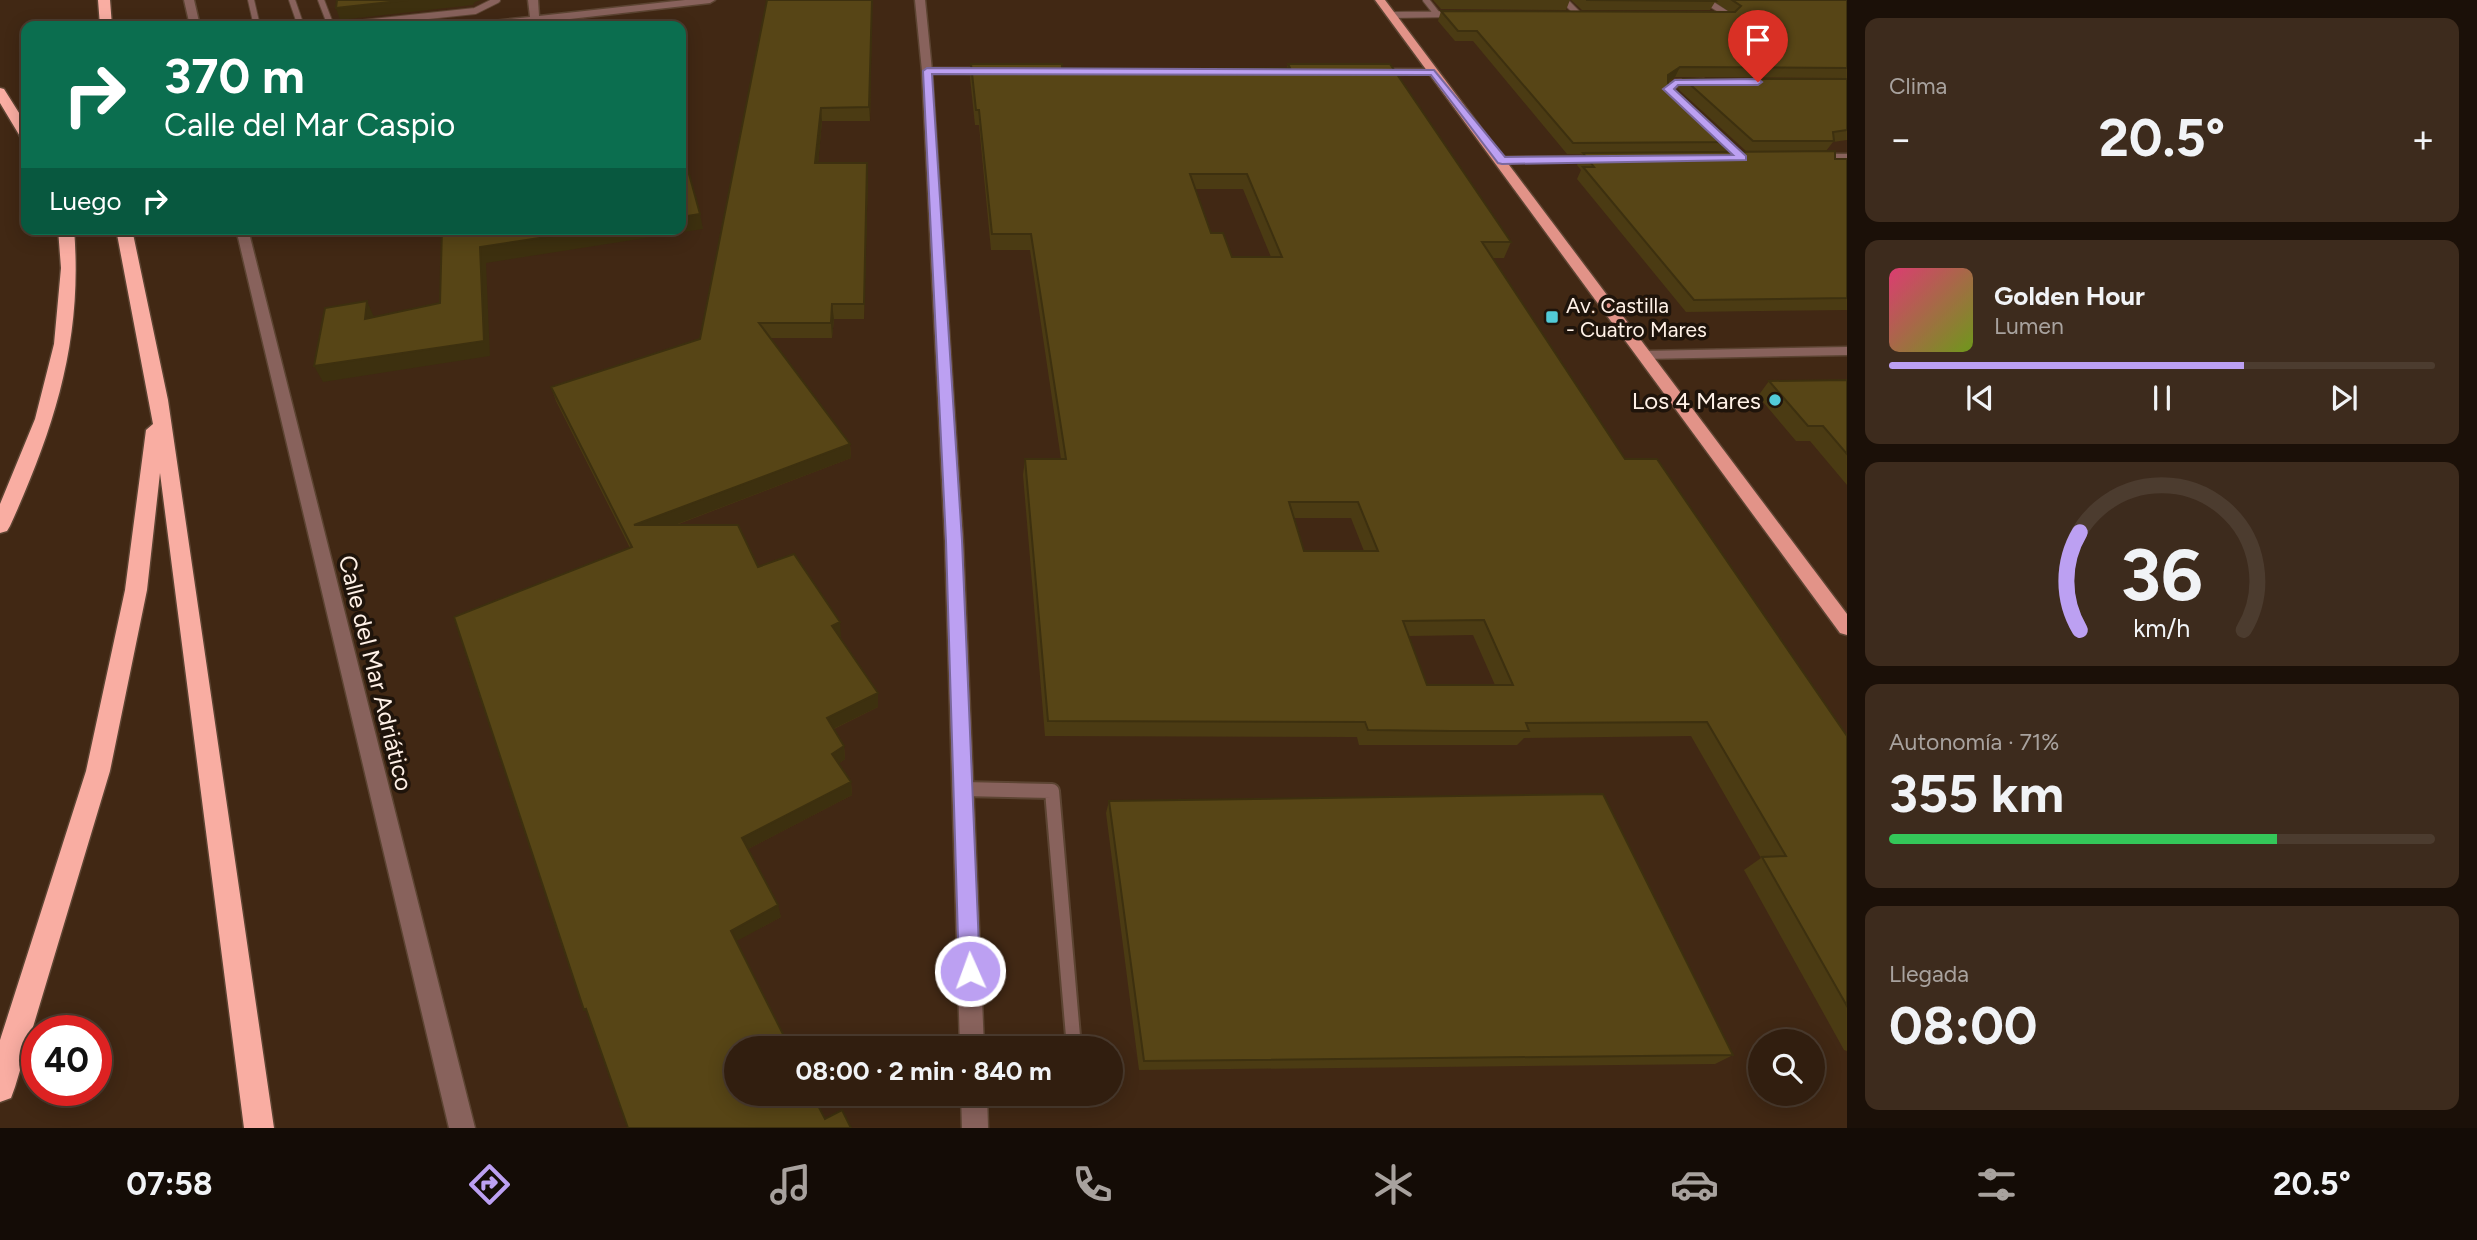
<!DOCTYPE html>
<html lang="es">
<meta charset="utf-8">
<style>
:root{--surface:#311e0f;--page:#3d2b1d;--text:#f1f3f6;--muted:#a8a29e;--line:#4c3c2f;--accent:#bca0f2}
body{margin:0;font-family:Figtree,sans-serif;background:var(--page);color:var(--text);height:100vh;display:flex;flex-direction:column;font-size:26px;white-space:nowrap}
*{box-sizing:border-box;margin:0}
p{font-size:23px;color:var(--muted)}
.icon{flex:none;width:38px;height:38px;fill:none;stroke:currentColor;stroke-width:2;stroke-linecap:round;stroke-linejoin:round}
.map{position:relative;flex:1;overflow:hidden}
.panel{display:flex;flex-direction:column;gap:18px;padding:18px;background:#1b1008;width:630px}
.panel>*{flex:none}
.top-card{position:absolute;left:21px;top:21px;width:665px;height:214px;border-radius:14px;box-shadow:0 4px 18px #0003,0 0 0 2px var(--line);background:#0b6e4f;color:#fff;overflow:hidden}
.buttons{position:absolute;left:1748px;top:1029px;display:grid;gap:14px}
.buttons a{display:grid;place-items:center;width:77px;height:77px;border-radius:50%;background:var(--surface);box-shadow:0 4px 18px #0003,0 0 0 2px var(--line);font-size:35px}
.speed{position:absolute;left:21px;top:1015px;display:flex;gap:14px;font-size:35px;font-weight:700;text-align:center}
.speed>*{display:grid;place-content:center;width:91px;height:91px;border-radius:50%;background:var(--surface);box-shadow:0 4px 18px #0003,0 0 0 2px var(--line);line-height:1}
.speed .limit{border:10px solid #d22;background:#fff;color:#111}
.pin{position:absolute;display:grid;place-items:center;width:60px;height:60px;color:#fff;margin:-72px -30px;border-radius:50% 50% 50% 0;rotate:-45deg;box-shadow:0 0 7px #0007}
.pin .icon{rotate:45deg}
.me{position:absolute;width:77px;margin:-38px;rotate:358deg;stroke-linejoin:round;filter:drop-shadow(0 0 5px #0008)}
.turn{display:flex;align-items:center;gap:24px;height:147px;padding:0 28px;font-size:32px}
.turn .icon{width:91px;height:91px;stroke-width:2.5}
.turn b{display:block;font-size:49px;line-height:60px}
.then{display:flex;align-items:center;height:66px;padding:0 28px;background:#0003;gap:14px;font-size:26px}
.big{font-size:52px;font-weight:700;line-height:1.1}
.panel .tile{flex:1;display:flex;flex-direction:column;justify-content:center;gap:10px;min-width:0;padding:0 24px;border-radius:14px;background:var(--page)}
.panel .dial{align-items:center;gap:0}
.dial svg{height:182px;overflow:visible;fill:none;stroke:var(--line);stroke-width:7;stroke-linecap:round;text-anchor:middle}
.dial text{fill:var(--text);stroke:none}
.song{display:flex;align-items:center;gap:21px}
.cover{width:84px;height:84px;border-radius:10px;background:linear-gradient(135deg,hsl(340 70% 55%),hsl(80 70% 35%))}
.played{height:7px;border-radius:4px;background:linear-gradient(90deg,var(--accent) 65%,var(--line) 65%)}
.keys{display:flex;justify-content:space-around;direction:ltr}
.heat{display:flex;justify-content:space-between;align-items:center;font-size:38px;direction:ltr}
.charge{height:10px;border-radius:5px;background:linear-gradient(90deg,#34c759 71%,var(--line) 0)}
.trip{position:absolute;left:724px;top:1036px;width:399px;height:70px;border-radius:35px;background:var(--surface);box-shadow:0 4px 18px #0003,0 0 0 2px var(--line);font-weight:700;line-height:70px;text-align:center}
.tab-bar{display:flex;height:112px;justify-content:space-around;align-items:center;background:#140c06;color:var(--muted)}
.tab-bar .icon{width:49px;height:49px}
.tab-bar .on{color:var(--accent)}
.tab-bar b{font-size:32px;color:var(--text)}
main{display:flex;flex:1;min-height:0}
.map>svg:first-child{display:block}
.lines{fill:none;stroke-linecap:round;stroke-linejoin:round}
.service-far1-casing{stroke:#5c4432;stroke-width:8}
.service-casing{stroke:#5c4432;stroke-width:18}
.minor-casing{stroke:#5c4432;stroke-width:3}
.tertiary-casing{stroke:#5c4432;stroke-width:3}
.primary-casing{stroke:#5c4432;stroke-width:3}
.motorway-casing{stroke:#5c4432;stroke-width:3}
.service-far1{stroke:#88625c;stroke-width:6}
.service{stroke:#88625c;stroke-width:14}
.minor{fill:#88625c;fill-rule:evenodd}
.tertiary{fill:#88625c;fill-rule:evenodd}
.primary{fill:#e29388;fill-rule:evenodd}
.motorway{fill:#f9ada2;fill-rule:evenodd}
.wall{fill:#4b3b13;fill-rule:evenodd}
.shaded-wall{fill:#3d300f}
.building{fill:#574516;stroke:#3d300f;stroke-width:2;fill-rule:evenodd}
.route{fill:#bca0f2;stroke:#7a689d;stroke-width:2}
.poi-dot{fill:#52cbd8;stroke:#1f140b;stroke-width:2.5}
.labels{text-anchor:middle;dominant-baseline:central;stroke-width:7;stroke-linejoin:round;paint-order:stroke}
.far-poi-label{font-size:21px;fill:#fff1e7;stroke:#1f140b;text-anchor:start}
.poi-label{font-size:24px;fill:#fff1e7;stroke:#1f140b;text-anchor:end}
.street-label{font-size:24px;fill:#fff1e7;stroke:#1f140b}
</style>
<main>
<div class="map">
<svg width="1847" height="1128" viewBox="0 0 1847 1128">
<rect width="100%" height="100%" fill="#412814"/>
<g class="lines">
<defs>
<path id="service-far1" d="M251,0l6,26
M292,0l9,26
M321,0l10,26
M1426,0l11,14
M1564,0l15,15
M1705,0l25,16h-6
M1391,15l62,-1
M335,26l140,-15 22,-11"/>
<path id="service" d="M963,789l89,2 22,257"/>
<path id="minor" d="M927,68h66l5,3 -5,3 -70,-1v-4z
M1434,69l5,3 -1,2 -64,1 -5,-3 5,-3z
M1704,79l5,3 -1,2 -30,2 -4,3 11,12 -5,3 -17,-15 12,-9z
M1813,154h34v6l-38,-1v-4z
M1603,156l6,3 -2,2 -105,2 -6,-3 6,-3z
M1847,347v8l-203,4 -7,-4 7,-4z"/>
<path id="tertiary" d="M184,0h10l6,26h-10z
M528,0h10l1,16 146,-16h30l-5,3 -175,20 -66,3 5,-3 56,-6z
M915,0h10l7,71 31,470 21,507h-24l-15,-507 -23,-470z
M236,229h12l227,899h-26z
M961,1094h26l1,34h-26z"/>
<path id="primary" d="M1375,0h10l462,614v21l-7,-2z"/>
<path id="motorway" d="M98,0h12l2,26h-12z
M0,88l4,1 22,35v15l-5,-1 -21,-35z
M58,229h16c9,110 -19,198 -64,297l-3,5 -7,2v-29l35,-85 19,-75 7,-76z
M116,229h16l36,171 106,728h-30l-84,-655 -13,117 -37,181 -95,316 -4,11 -11,4v-62l86,-269 39,-181 21,-160 7,-6z"/>
</defs>
<!-- service-far1 casing -->
<use href="#service-far1" class="service-far1-casing"/>
<!-- service casing -->
<use href="#service" class="service-casing"/>
<!-- minor casing -->
<use href="#minor" class="minor-casing"/>
<!-- tertiary casing -->
<use href="#tertiary" class="tertiary-casing"/>
<!-- primary casing -->
<use href="#primary" class="primary-casing"/>
<!-- motorway casing -->
<use href="#motorway" class="motorway-casing"/>
<!-- service-far1 -->
<use href="#service-far1" class="service-far1"/>
<!-- service -->
<use href="#service" class="service"/>
<!-- minor -->
<use href="#minor" class="minor"/>
<!-- tertiary -->
<use href="#tertiary" class="tertiary"/>
<!-- primary -->
<use href="#primary" class="primary"/>
<!-- motorway -->
<use href="#motorway" class="motorway"/>
</g>
<!-- wall -->
<path class="wall" d="M1433,0h137l-4,10 -125,-1z
M1571,0h276v78l-172,-1 -7,6 64,59 -6,10 92,-1h-72l-68,-62 6,-10h163v61l-14,2 -7,9 9,8h12v151l-161,2 -109,-133 4,-9 -4,-5 5,-11h-15l-94,-113h-18l-17,-20 3,-10 289,1 -15,-10 -5,8h-128z
M872,7l-2,114h-48l-4,42 50,14 -4,142h-30l-2,19h-62l80,106 1,14 -175,67 82,42 83,69 -1,1 38,70 -44,22 10,17 1,13 -7,5 13,18 1,13 -104,54 33,68 -45,24 89,178 26,9h-223l2,-580 -74,-147 -5,-14 149,-48z
M971,64l91,4h225l1,-4 223,178 -7,16h-11l132,201 222,277v315l-3,-1 -100,-180 17,-12 -70,-122 -167,2 -7,7h-158l-2,-8 -312,-1 -22,-261 2,-16h36l-31,-209h-39l-12,-125h-4l-5,-47zM1195,189h48l28,68h-39l-21,-24zM1294,518h57l13,33h-60zM1473,635l22,50h-68l-18,-49z
M1847,380v105l-37,-44h-14l-38,-45 11,-15z
M1109,801l624,254 -18,9 -576,6 -33,-257z"/>
<!-- shaded-wall -->
<path class="shaded-wall" d="M408,0h73l-6,2 -2,3 -133,15 -4,-12z
M872,0v7l-2,114 -1,-14z
M1680,67l-5,10 -12,8 5,-10z
M821,108l1,13 -5,56 -2,-14z
M867,163l1,14 -4,142v-15z
M700,214l3,15 -217,34 4,93 -167,26 -9,-16 170,-25 -4,-94 119,-18h82v-12z
M367,301l7,16 -9,2z
M832,304l2,15 -2,19 -1,-15z
M850,444l1,14 -213,81 -4,-14z
M840,622l1,14 -7,4 -2,-14z
M878,693v14l-49,24 -2,-13z
M844,746l1,13 -11,8 -2,-13z
M851,782l1,13 -106,55 -4,-12z
M778,905l3,12 -46,25 -4,-11z"/>
<!-- building -->
<path class="building" d="M337,0h71l-72,8z
M767,0h105l-3,107 -48,1 -6,55h52l-3,141h-32l-1,19h-72l91,121 -216,81h104l20,42 36,-13 46,68 -8,4 46,67 -51,25 17,28 -12,8 19,28 -109,56 36,67 -47,26 59,117h-53v46h75l13,25 17,-9 9,18h-223l-42,-119 -2,1 -130,-393 178,-70 -81,-160 149,-48z
M1586,0h129l1,1z
M1732,0h115v68l-167,-1 -12,8v8l64,59 -159,1 -96,-112h-19l-17,-20 294,1 6,-6z
M971,64h91v4l113,1 115,-1 -2,-4h102l121,178h-29l143,217h32l190,277v270l-85,-149 24,-1 -79,-134 -181,1 3,8h-78l-83,-1 -3,-8 -317,-1 -23,-262h41l-35,-225h-39l-13,-124h-3zM1190,174h57l35,83h-50l-9,-24h-12zM1289,502h69l20,49h-74zM1484,620l29,65h-86l-24,-64z
M1684,79h163v51l-14,2 1,9h-81z
M681,145l19,69 -19,3z
M1835,151v8h12v139l-153,2 -111,-133h11l-11,-14z
M442,229h157l-119,18 4,94 -170,25 11,-58 42,-7 -2,18 75,-16z
M1847,380v74l-24,-28h-15l-39,-45z
M1603,794l130,261 -589,6 -35,-260z"/>
<!-- route -->
<path class="route" d="M927,68l507,2 71,87 228,-2 -70,-66 12,-9 83,-1 4,3 -4,3h-80l-4,4 72,67v4l-244,4 -4,-1 -67,-88 -499,-1 30,467 18,430 -3,7 -7,3 -8,-3 -3,-7 -13,-430 -23,-470z"/>
<!-- markers -->
<g class="poi-dot">
<rect x="1545" y="310" width="14" height="14" rx="3.5"/>
<circle cx="1775" cy="400" r="7"/>
</g>
<g class="labels">
<!-- far-poi labels -->
<g class="far-poi-label">
<text x="1566" y="305">Av. Castilla<tspan x="1566" dy="24">- Cuatro Mares</tspan></text>
</g>
<!-- poi labels -->
<g class="poi-label">
<text x="1761" y="400">Los 4 Mares</text>
</g>
<!-- street labels -->
<g class="street-label">
<text transform="translate(376 673) rotate(76)">Calle del Mar Adriático</text>
</g>
</g>
</svg>
<div class="buttons">
<a><svg class="icon" aria-label="search" viewBox="0 0 24 24"><circle cx="10" cy="10" r="6"/><path d="M15 15l6 6"/></svg></a>
</div>
<div class="speed"><div class="limit">40</div></div>
<div class="pin" style="left:1758px;top:82px;background:#d93025"><svg class="icon" aria-label="arrive" viewBox="0 0 24 24"><path d="M6 21V4h12l-3 4 3 4H6"/></svg></div>
<svg class="me" style="left:970px;top:971px" viewBox="-20 -20 40 40"><circle r="17" fill="#bca0f2" stroke="#fff" stroke-width="3"/><path d="M0-11L8 9 0 5-8 9z" fill="#fff"/></svg>
<div class="trip">08:00 · 2 min · 840 m</div>
<div class="top-card">
<div class="turn"><svg class="icon" aria-label="right" viewBox="0 0 24 24"><path d="M7 20v-9h11M14 6l5 5-5 5"/></svg><div><b>370 m</b>Calle del Mar Caspio</div></div>
<div class="then">Luego<svg class="icon" aria-label="right" viewBox="0 0 24 24"><path d="M7 20v-9h11M14 6l5 5-5 5"/></svg></div>
</div>
</div>
<section class="panel">
<div class="tile"><p>Clima</p>
<div class="heat"><a>−</a><b class="big">20.5°</b><a>+</a></div>
</div>
<div class="tile">
<div class="song"><i class="cover"></i><div><b>Golden Hour</b><p>Lumen</p></div></div>
<div class="played"></div>
<div class="keys"><svg class="icon" aria-label="previous" viewBox="0 0 24 24"><path d="M18 5L8 12l10 7zM5 5v14"/></svg><svg class="icon" aria-label="pause" viewBox="0 0 24 24"><path d="M8 5v14M16 5v14"/></svg><svg class="icon" aria-label="next" viewBox="0 0 24 24"><path d="M6 5l10 7-10 7zM19 5v14"/></svg></div>
</div>
<div class="tile dial"><svg viewBox="0 0 100 80">
<path d="M14 69A42 42 0 1 1 86 69"/>
<path d="M14 69A42 42 0 0 1 14 26" stroke="#bca0f2"/>
<text x="50" y="56" font-size="32" font-weight="700">36</text>
<text x="50" y="72" font-size="11">km/h</text>
</svg></div>
<div class="tile"><p>Autonomía · 71%</p><b class="big">355 km</b><div class="charge"></div></div>
<div class="tile"><p>Llegada</p><b class="big">08:00</b></div>
</section>
</main>
<nav class="tab-bar">
<b>07:58</b>
<svg class="icon on" aria-label="directions" viewBox="0 0 24 24"><path d="M12 3l9 9-9 9-9-9zM9 14v-3h6M13 9l2 2-2 2"/></svg>
<svg class="icon" aria-label="music" viewBox="0 0 24 24"><path d="M9 18V5l10-2v13"/><circle cx="6" cy="18" r="3"/><circle cx="16" cy="16" r="3"/></svg>
<svg class="icon" aria-label="phone" viewBox="0 0 24 24"><path d="M5 4h4l2 5-3 2q2 4 5 5l2-3 5 2v4C11 20 4 13 5 4z"/></svg>
<svg class="icon" aria-label="climate" viewBox="0 0 24 24"><path d="M12 3v18M4 7l16 10M4 17L20 7"/></svg>
<svg class="icon" aria-label="car" viewBox="0 0 24 24"><path d="M5 17H2v-5l4-1 3-4h7l3 4 3 1v5h-3M9 17h6M6 11h13"/><circle cx="7" cy="17" r="2"/><circle cx="17" cy="17" r="2"/></svg>
<svg class="icon" aria-label="filters" viewBox="0 0 24 24"><path d="M4 7h16M4 17h16"/><circle cx="9" cy="7" r="2"/><circle cx="15" cy="17" r="2"/></svg>
<b>20.5°</b>
</nav>
